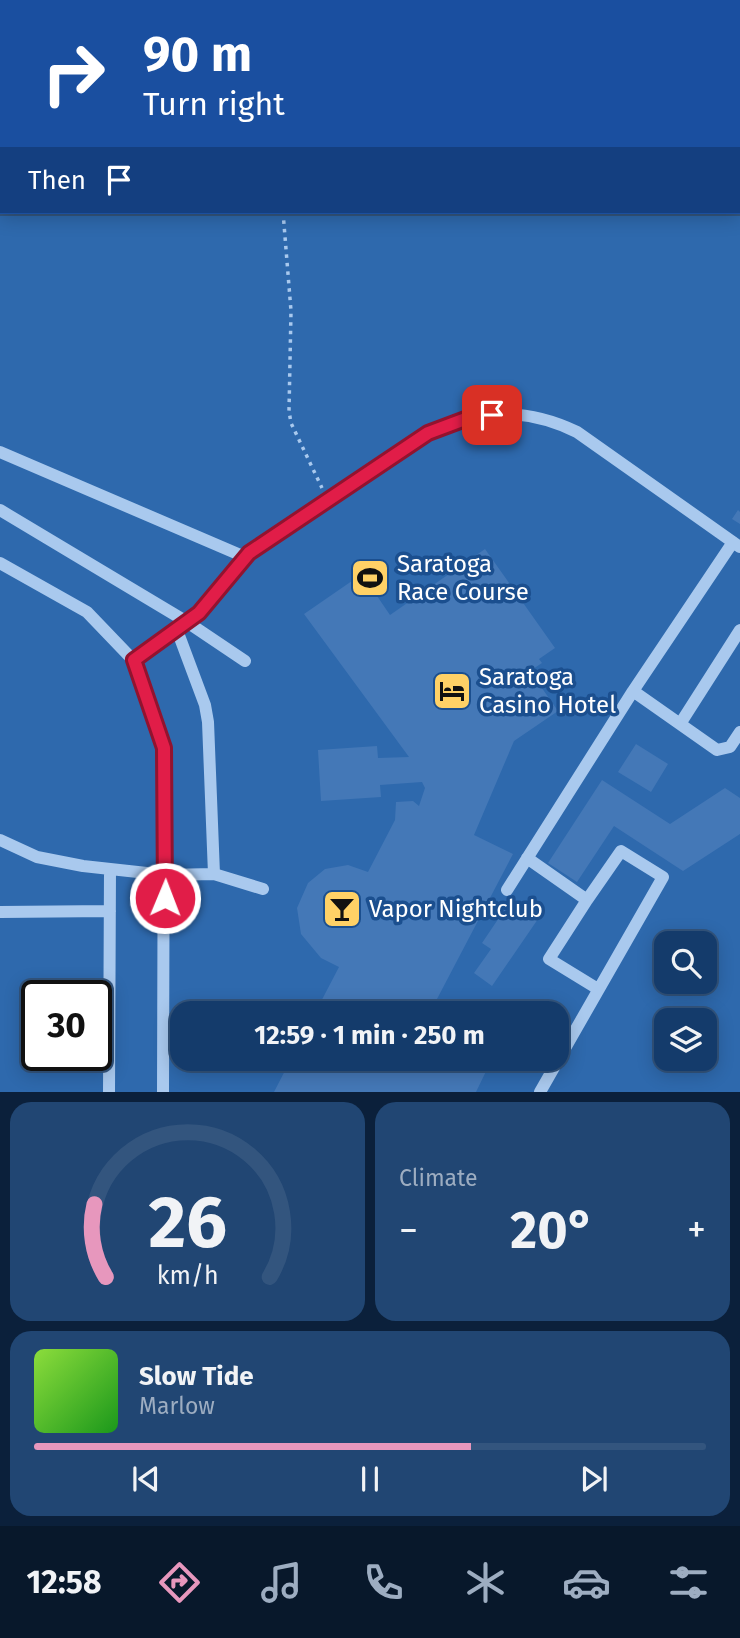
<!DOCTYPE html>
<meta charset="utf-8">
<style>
:root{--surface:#143b6b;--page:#214673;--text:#f1f3f6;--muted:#9dadc1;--line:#33557e;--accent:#e797bd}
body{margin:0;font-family:"Fira Sans",sans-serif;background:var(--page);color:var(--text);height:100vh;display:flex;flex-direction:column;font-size:26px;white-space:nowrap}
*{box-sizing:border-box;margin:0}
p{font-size:23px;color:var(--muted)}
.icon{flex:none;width:38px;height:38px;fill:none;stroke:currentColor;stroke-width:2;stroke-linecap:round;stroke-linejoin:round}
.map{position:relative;height:1092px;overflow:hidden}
.drawer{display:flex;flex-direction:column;gap:10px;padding:10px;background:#0b203b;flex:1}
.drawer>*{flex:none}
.hud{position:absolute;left:0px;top:0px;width:740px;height:214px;box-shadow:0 4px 18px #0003,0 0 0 2px var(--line);background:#1a4fa0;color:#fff;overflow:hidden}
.tools{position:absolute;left:654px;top:931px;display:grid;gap:14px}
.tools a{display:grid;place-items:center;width:63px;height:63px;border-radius:14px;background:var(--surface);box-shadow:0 4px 18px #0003,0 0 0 2px var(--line);font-size:35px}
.speed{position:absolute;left:21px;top:980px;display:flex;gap:14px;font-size:35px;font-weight:700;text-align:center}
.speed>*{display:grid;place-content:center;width:91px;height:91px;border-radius:50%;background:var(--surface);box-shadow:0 4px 18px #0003,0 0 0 2px var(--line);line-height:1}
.speed .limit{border:4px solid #111;border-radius:10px;background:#fff;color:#111}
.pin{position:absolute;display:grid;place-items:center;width:60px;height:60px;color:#fff;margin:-30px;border-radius:14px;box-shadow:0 4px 10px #0006}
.me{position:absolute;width:77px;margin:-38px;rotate:1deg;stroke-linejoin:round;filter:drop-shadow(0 0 5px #0008)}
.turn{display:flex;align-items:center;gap:24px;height:147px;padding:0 28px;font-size:32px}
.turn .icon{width:91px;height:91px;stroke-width:2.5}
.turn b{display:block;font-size:49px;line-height:60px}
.then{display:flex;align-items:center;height:66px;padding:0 28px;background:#0003;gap:14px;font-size:26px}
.big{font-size:52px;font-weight:700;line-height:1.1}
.drawer .tile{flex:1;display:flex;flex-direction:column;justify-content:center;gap:10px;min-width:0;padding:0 24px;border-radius:21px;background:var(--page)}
.drawer .dial{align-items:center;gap:0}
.dial svg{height:182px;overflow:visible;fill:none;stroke:var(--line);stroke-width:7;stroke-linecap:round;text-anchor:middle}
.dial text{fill:var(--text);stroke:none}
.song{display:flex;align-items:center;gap:21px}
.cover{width:84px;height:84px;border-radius:10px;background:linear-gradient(135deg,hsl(90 70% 55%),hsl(120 70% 35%))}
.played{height:7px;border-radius:4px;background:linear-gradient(90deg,var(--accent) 65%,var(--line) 65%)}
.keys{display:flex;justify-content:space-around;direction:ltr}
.heat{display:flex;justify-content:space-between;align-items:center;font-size:38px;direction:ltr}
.drawer .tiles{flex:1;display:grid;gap:10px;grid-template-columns:1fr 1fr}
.tile:last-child{grid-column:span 2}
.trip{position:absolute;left:170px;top:1001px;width:399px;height:70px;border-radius:21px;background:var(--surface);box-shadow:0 4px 18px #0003,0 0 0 2px var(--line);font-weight:700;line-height:70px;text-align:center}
.dock{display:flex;height:112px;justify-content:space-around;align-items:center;background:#08182b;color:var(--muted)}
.dock .icon{width:49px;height:49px}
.dock .on{color:var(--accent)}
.dock b{font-size:32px;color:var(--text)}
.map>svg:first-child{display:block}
.green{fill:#2e69ad;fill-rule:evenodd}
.building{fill:#4478b7}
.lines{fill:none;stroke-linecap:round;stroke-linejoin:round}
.path{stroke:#a9c9ee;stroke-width:3.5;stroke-dasharray:3.5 5;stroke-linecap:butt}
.minor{stroke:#a9c9ee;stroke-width:12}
.route-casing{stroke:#92132f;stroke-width:18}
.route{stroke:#e11d48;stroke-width:12}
.labels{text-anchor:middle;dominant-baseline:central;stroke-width:7;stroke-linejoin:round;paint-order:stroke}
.poi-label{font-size:24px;fill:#fff;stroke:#1b4f8f;text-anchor:start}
</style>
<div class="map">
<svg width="740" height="1092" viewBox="0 0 740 1092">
<rect width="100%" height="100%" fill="#1b4f8f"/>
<!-- green -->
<path class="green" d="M0,0h740v1092h-740zM2,2h736v210h-736zM667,943h38v39h-38zM37,996h59v59h-59zM182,1013h374v46h-374zM667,1020h38v39h-38z"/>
<!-- building -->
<path class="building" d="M738,510l2,2v12l-8,-5z
M485,549l70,99 -16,11 3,4 -12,8 28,40 -44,30 -40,94 39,19 -76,145 27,14h-149l24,-46 -18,-9 -20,-24 -4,-26 11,-25 17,-14 23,-4 20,7 27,-52 1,-18 17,-1 6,5 6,-18 -3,-6 -42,3 1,12 -60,4 -3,-51 59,-4 1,12 31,-1 -105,-143 58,-40 28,41z
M636,744l32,20 -17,28 -33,-20z
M602,780l68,44 55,-36 15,10v36l-57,37 -69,-45 -37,56 -29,-19z
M511,900l27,19 -46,67 -18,-13 17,-24 -9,-6z
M257,999l22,11 7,3h-37z
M291,1059h201l-16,33h-202z"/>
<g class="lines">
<!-- path -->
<path class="path" d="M321,2l1,-2
M283,212l8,99 -2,100 2,12 31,65"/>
<!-- minor -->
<path class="minor" d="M580,0l3,2
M738,72h2
M0,452l245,105
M0,510l187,112c24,-18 38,-46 60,-67 7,-7 17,-13 26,-18 19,-13 38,-26 57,-39 80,-54 145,-115 247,-66l163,115
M733,542l-100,149 84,59 13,-3 10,-15
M0,563l87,49 47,49 30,87 -1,344
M177,630l28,75 3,17 6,152
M134,661l53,-39 58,39
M680,724l60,-94
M0,840l37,17 46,9 82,9 49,-1 49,15
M527,858l60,42 34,-49 42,26 -123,215
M507,890l126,-199
M587,900l-38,59 49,30
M0,912l110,-1
M109,1092l1,-223"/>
</g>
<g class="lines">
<defs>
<path id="route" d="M165,898l-1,-150 -30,-88 65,-47 50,-60 179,-120 40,-15 24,-3"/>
</defs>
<!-- route casing -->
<use href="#route" class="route-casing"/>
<!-- route -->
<use href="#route" class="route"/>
</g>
<!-- icons -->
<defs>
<symbol id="stadium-square" viewBox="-11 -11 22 22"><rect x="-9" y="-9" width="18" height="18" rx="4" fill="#ffd166" stroke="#1b4f8f"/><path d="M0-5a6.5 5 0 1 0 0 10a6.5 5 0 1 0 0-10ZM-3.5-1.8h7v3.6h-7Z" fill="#111"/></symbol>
<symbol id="hotel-square" viewBox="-11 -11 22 22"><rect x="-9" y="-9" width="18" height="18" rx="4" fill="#ffd166" stroke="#1b4f8f"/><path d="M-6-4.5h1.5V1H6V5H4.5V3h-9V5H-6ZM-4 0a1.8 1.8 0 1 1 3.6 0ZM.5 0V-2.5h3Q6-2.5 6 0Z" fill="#111"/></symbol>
<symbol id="bar-square" viewBox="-11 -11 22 22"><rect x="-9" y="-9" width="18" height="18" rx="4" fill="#ffd166" stroke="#1b4f8f"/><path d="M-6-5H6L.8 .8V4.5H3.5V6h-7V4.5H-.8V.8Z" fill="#111"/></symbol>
</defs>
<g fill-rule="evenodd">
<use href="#stadium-square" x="348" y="556" width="44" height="44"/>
<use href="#hotel-square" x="430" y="669" width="44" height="44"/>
<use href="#bar-square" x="320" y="887" width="44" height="44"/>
</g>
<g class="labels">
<!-- poi labels -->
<g class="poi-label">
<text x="397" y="564">Saratoga<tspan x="397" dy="28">Race Course</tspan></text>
<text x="479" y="677">Saratoga<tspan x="479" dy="28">Casino Hotel</tspan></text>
<text x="369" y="909">Vapor Nightclub</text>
</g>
</g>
</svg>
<div class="tools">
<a><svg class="icon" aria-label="search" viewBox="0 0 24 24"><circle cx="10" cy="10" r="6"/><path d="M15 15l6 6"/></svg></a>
<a><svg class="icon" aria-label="layers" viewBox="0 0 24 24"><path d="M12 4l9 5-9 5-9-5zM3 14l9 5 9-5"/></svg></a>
</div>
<div class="speed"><div class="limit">30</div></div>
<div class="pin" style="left:492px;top:415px;background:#d93025"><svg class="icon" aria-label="arrive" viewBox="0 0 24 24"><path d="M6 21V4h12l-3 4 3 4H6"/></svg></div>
<svg class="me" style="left:165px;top:898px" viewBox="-20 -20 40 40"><circle r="17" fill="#e11d48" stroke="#fff" stroke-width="3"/><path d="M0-11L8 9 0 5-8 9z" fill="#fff"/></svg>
<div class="trip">12:59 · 1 min · 250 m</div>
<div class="hud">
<div class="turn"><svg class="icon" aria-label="right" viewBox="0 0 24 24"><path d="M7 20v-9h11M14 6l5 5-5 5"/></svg><div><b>90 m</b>Turn right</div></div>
<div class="then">Then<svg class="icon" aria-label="arrive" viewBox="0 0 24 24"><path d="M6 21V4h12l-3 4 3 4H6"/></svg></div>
</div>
</div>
<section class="drawer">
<div class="tiles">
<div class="tile dial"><svg viewBox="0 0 100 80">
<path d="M14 69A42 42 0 1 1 86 69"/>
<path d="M14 69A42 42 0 0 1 9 37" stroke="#e797bd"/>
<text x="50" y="56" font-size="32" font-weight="700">26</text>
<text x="50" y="72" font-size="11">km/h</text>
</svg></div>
<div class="tile"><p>Climate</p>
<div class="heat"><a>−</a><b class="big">20°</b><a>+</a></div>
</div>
<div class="tile">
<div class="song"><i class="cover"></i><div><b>Slow Tide</b><p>Marlow</p></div></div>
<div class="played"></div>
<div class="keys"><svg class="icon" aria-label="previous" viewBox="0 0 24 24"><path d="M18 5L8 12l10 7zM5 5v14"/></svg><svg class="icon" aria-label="pause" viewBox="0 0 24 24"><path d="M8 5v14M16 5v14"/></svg><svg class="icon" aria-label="next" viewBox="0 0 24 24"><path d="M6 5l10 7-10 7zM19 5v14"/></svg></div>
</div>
</div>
</section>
<nav class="dock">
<b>12:58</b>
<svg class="icon on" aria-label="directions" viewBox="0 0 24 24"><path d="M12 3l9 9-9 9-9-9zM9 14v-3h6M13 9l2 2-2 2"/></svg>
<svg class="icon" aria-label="music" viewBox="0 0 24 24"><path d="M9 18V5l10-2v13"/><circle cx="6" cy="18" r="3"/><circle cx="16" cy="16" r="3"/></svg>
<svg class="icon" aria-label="phone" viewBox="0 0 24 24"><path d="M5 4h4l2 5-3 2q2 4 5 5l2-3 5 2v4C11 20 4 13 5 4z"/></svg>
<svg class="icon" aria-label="climate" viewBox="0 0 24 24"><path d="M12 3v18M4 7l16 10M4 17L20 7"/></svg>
<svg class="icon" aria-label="car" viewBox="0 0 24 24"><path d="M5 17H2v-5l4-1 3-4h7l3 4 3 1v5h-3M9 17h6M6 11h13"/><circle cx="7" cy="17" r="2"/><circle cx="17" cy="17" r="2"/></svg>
<svg class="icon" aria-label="filters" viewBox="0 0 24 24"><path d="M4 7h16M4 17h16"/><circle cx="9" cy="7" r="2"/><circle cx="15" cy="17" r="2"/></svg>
</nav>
